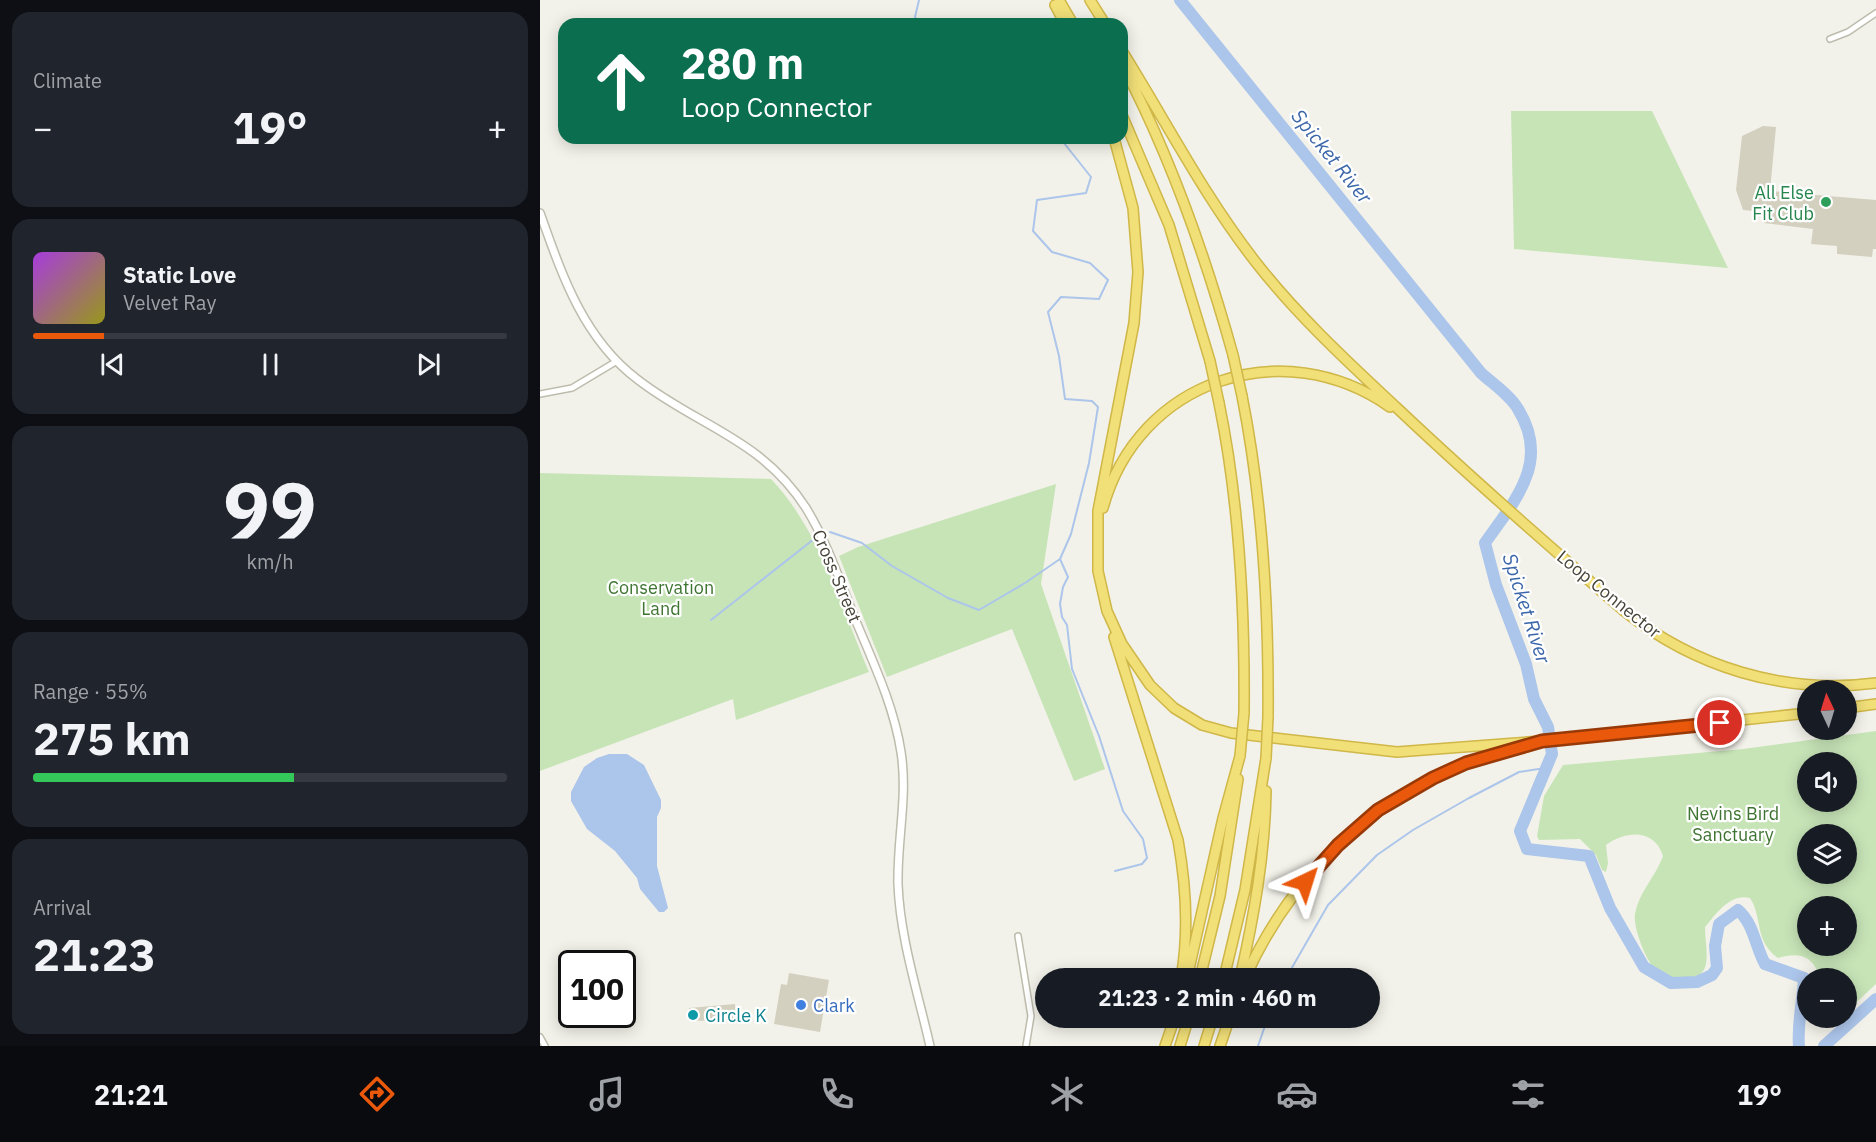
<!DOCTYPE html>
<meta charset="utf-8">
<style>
:root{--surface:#171b24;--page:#20242c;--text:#f1f3f6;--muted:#9ea1a6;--line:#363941;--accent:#ea580c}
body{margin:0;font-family:"IBM Plex Sans",sans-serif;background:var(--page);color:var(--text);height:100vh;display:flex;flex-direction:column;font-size:22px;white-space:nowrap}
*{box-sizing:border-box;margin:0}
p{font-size:20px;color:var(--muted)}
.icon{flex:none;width:33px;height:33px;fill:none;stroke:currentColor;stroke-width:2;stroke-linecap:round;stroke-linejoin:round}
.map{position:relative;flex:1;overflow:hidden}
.sheet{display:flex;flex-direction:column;gap:12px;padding:12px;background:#0d0f14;width:540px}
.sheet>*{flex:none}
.hud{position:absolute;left:18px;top:18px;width:570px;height:126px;border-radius:18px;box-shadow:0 3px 15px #0003;background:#0b6e4f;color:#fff;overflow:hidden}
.needle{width:39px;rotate:356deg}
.fabs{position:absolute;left:1257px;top:680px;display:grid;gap:12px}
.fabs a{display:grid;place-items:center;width:60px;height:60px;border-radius:50%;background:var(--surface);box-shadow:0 3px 15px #0003;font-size:30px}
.speed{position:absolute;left:18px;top:950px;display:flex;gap:12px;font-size:30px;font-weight:700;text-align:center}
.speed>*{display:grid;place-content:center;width:78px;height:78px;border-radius:50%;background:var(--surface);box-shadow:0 3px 15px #0003;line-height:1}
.speed .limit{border:3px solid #111;border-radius:9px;background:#fff;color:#111}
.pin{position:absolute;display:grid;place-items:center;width:51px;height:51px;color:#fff;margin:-26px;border:3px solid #fff;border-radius:50%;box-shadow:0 2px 6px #0007}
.me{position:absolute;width:66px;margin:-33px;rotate:41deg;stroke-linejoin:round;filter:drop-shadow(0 0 4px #0008)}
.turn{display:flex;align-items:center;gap:21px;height:126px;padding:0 24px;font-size:27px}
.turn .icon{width:78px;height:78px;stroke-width:2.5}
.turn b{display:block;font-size:42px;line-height:51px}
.big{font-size:45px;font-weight:700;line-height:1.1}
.sheet .card{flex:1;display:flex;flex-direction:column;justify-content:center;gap:9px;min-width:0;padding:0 21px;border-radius:18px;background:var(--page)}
.sheet .dial{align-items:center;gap:0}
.dial b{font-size:78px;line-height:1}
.song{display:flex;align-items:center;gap:18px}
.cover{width:72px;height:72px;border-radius:9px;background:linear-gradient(135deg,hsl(280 70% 55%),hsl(60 70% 35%))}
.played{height:6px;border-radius:3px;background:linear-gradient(90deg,var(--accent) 15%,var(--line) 15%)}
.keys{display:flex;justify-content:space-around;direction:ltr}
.heat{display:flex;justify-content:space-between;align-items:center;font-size:33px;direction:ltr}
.charge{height:9px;border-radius:4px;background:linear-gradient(90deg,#34c759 55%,var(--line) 0)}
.trip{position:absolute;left:495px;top:968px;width:345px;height:60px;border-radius:30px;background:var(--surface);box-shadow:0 3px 15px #0003;font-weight:700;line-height:60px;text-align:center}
.tab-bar{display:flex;height:96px;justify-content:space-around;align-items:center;background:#090b0e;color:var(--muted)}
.tab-bar .icon{width:42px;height:42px}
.tab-bar .on{color:var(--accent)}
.tab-bar b{font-size:27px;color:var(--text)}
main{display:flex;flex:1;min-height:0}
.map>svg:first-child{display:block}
.green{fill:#c7e4b7;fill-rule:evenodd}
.water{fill:#acc5ea}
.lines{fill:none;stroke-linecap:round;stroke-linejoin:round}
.stream{stroke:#acc5ea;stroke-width:2}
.river{stroke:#acc5ea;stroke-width:12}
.building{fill:#d4d0c0}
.minor-casing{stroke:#bebcad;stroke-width:8}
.tertiary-casing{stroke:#bebcad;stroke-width:10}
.motorway-casing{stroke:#cfb748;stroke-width:12}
.minor{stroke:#fff;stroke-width:5}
.tertiary{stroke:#fff;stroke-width:7}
.motorway{stroke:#f1df78;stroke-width:9}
.motorway-bridge-casing{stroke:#cfb748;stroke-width:12;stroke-linecap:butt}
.motorway-bridge{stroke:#f1df78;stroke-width:9}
.route-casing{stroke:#983908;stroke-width:15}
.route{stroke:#ea580c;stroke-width:10}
.leisure-dot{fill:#2e9e5b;stroke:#fff;stroke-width:2}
.shop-dot{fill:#3f7fe0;stroke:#fff;stroke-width:2}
.culture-dot{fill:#0f9aa8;stroke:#fff;stroke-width:2}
.labels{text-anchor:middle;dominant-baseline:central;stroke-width:4.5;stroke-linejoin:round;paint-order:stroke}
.leisure-label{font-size:18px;fill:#27864d;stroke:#fff;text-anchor:end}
.street-label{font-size:18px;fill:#474439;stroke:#fff}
.park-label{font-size:18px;fill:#3e7431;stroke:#fff}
.shop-label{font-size:18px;fill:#366cbe;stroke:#fff;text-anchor:start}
.culture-label{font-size:18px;fill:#0d838f;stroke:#fff;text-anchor:start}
.water-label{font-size:20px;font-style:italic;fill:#3b66a9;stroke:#fff}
</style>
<main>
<section class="sheet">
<div class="card"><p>Climate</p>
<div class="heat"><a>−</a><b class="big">19°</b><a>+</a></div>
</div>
<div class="card">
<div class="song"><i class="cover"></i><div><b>Static Love</b><p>Velvet Ray</p></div></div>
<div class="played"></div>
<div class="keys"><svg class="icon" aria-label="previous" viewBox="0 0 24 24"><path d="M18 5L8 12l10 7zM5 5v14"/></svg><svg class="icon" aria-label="pause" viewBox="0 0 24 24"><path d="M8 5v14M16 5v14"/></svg><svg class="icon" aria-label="next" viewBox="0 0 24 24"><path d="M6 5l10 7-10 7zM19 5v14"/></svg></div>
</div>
<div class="card dial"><b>99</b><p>km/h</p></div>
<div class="card"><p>Range · 55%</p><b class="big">275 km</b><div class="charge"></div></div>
<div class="card"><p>Arrival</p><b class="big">21:23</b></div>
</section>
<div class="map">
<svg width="1336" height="1046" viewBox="0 0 1336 1046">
<rect width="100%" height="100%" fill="#f3f2ea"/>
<!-- green -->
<path class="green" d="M971,111h141l76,157 -214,-19z
M0,473l231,6c48,50 71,129 98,193l-133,48 -3,-21 -193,72z
M516,484l-15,100 64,185 -31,12 -62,-152 -125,48 -48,-121 19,-9z
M1336,731v253l-29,27 -1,-33h-26c-7,-23 -21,-26 -42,-20 -24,-17 -15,-40 -28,-60 -20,-5 -33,15 -45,29 0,11 3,26 1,37 -4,22 -40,16 -51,5 -10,-10 -22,-42 -20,-55 4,-22 21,-38 28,-58 -9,-28 -37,-25 -57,-11l2,18 -2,9 -4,-2 -6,-15 -16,-16 -41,1 -2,-4 7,-40 19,-31 180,-16zM1268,762h38v39h-38zM1268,834h38v39h-38zM1268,906h38v39h-38z"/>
<!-- water -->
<path class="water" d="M69,754h18l17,11 17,35v8l-4,9v49l11,42 -4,4h-5l-19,-23 -3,-11 -22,-27 -28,-22 -16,-28v-9l13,-25 13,-9z"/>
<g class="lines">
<!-- stream -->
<path class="stream" d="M379,0l-4,17 4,7
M290,532l32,11 30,23 56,32 31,12 46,-27 35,-24 11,-25 18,-71 9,-56 -6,-6 -27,-2 -6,-43 -11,-44 13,-15 38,2 9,-19 -18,-17 -38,-11 -19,-21 4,-31 49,-7 5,-16 -31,-39
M520,559l8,18 -5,10 -3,17 2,13 5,8 5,44 27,67 24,75 20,28 4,19 -5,6 -27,7
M171,620l103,-81
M746,978l42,-73 49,-50 36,-25 56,-32 50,-26 26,-4
M718,1046l10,-29"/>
<!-- river -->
<path class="river" d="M640,0l301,373c12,11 29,22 37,36 33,53 -3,91 -33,134l11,42 30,79 8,35 14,28 4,27 -32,77 7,18 62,7 21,52 34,59 27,16 26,-1 15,-7 5,-7 -2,-22 4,-22 19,-14c16,14 17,36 27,54l39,14c-1,21 -7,48 -5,68
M1284,1046l52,-47"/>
</g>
<!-- building -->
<path class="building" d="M1223,126l13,1 -6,64 106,9v49h-3l-1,8 -35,-3v-8l-26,-2 2,-15 -49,-6 1,-11 -22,-2 -7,-20 6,-54z
M249,973l40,7 -9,52 -46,-8 7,-40 6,1z
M195,1004l1,16 -47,1v-13z"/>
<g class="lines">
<defs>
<path id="minor" d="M1290,39l18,-7 28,-19
M0,394l32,-6 45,-27
M478,936l13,80 -5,30
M0,1037l5,9"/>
<path id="tertiary" d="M0,213c22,62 43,125 97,166 60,47 124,59 169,129 21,34 34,73 49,111 18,43 39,87 46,133 7,45 -4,87 -3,132 2,54 20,109 32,162"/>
<path id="motorway" d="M519,0l14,24
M550,0l15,24
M515,5l10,19
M582,51c45,72 83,147 136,214 41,52 90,97 138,142 74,70 150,136 227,203 71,57 161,85 253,73
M582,64c49,93 83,190 111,291
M582,115l47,110 41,136
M574,138l19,70 5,64 -4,51 -36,188v60l9,40 15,33 28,41 24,23 28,17 29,8 166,19 145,-11 266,-28
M702,396c21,106 27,213 26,321
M679,403c21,102 26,206 25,310
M563,508c35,-128 180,-176 287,-101
M574,637l64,203c8,45 11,93 3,138
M1306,708l30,-4
M647,978l36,-160 17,-62
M660,978l20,-82 18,-117
M684,978l21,-88 21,-132
M700,978c14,-62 25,-123 26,-187
M705,978c40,-90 113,-168 204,-208 27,-12 55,-16 83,-25
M625,1046l10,-29
M640,1046l9,-29
M664,1046l9,-29
M680,1046l10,-29"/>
</defs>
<!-- minor casing -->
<use href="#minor" class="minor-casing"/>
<!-- tertiary casing -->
<use href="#tertiary" class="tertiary-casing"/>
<!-- motorway casing -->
<use href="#motorway" class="motorway-casing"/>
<!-- minor -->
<use href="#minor" class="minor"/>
<!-- tertiary -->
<use href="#tertiary" class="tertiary"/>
<!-- motorway -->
<use href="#motorway" class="motorway"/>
<defs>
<path id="motorway-bridge" d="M693,355l9,41
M670,361l9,42
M700,756l4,-43
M726,758l2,-41"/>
</defs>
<!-- motorway-bridge casing -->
<use href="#motorway-bridge" class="motorway-bridge-casing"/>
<!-- motorway-bridge -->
<use href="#motorway-bridge" class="motorway-bridge"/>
</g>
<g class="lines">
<defs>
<path id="route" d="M765,882l33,-37 40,-35 55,-32 33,-15 76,-22 178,-18"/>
</defs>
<!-- route casing -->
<use href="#route" class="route-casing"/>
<!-- route -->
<use href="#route" class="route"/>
</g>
<!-- markers -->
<circle class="leisure-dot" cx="1286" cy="202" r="6"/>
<circle class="shop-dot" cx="261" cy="1005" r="6"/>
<circle class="culture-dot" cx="153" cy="1015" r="6"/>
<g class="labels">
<!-- leisure labels -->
<g class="leisure-label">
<text x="1274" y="192">All Else<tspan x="1274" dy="21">Fit Club</tspan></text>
</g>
<!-- street labels -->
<g class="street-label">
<text transform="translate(297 576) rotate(67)">Cross Street</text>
<text transform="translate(1069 594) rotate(39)">Loop Connector</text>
</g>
<!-- park labels -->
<g class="park-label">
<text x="121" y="587">Conservation<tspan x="121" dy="21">Land</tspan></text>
<text x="1193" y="813">Nevins Bird<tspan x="1193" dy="21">Sanctuary</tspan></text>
</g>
<!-- shop labels -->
<g class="shop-label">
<text x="273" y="1005">Clark</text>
</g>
<!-- culture labels -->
<g class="culture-label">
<text x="165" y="1015">Circle K</text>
</g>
<!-- water labels -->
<g class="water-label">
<text transform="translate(792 156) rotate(51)">Spicket River</text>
<text transform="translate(987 608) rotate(72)">Spicket River</text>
</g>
</g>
</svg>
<div class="fabs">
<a><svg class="needle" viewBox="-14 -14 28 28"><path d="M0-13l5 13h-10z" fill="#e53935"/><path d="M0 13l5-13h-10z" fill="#9ea1a6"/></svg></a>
<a><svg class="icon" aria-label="sound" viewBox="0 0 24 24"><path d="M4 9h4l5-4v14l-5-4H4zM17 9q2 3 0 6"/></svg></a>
<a><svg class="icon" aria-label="layers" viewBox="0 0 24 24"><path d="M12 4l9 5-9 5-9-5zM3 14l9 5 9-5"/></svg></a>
<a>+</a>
<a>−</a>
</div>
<div class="speed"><div class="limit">100</div></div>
<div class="pin" style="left:1180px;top:723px;background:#d93025"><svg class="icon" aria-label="arrive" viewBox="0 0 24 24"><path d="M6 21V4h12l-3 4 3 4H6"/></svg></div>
<svg class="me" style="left:765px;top:882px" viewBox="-20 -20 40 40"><path d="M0-17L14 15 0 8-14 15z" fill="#ea580c" stroke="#fff" stroke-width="4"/></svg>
<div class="trip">21:23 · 2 min · 460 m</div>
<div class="hud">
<div class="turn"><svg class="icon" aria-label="ahead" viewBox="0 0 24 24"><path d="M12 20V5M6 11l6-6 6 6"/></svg><div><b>280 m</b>Loop Connector</div></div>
</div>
</div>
</main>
<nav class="tab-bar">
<b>21:21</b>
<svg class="icon on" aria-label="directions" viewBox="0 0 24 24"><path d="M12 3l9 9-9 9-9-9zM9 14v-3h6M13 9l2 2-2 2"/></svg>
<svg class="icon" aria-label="music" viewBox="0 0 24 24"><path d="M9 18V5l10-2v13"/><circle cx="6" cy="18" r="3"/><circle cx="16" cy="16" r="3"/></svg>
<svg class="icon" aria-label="phone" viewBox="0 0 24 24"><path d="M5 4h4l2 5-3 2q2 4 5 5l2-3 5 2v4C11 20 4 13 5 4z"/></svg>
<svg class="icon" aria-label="climate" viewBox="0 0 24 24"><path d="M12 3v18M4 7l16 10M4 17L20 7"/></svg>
<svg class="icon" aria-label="car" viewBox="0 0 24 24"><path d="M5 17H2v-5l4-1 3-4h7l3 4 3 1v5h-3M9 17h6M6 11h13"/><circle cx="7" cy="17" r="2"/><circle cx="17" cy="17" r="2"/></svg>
<svg class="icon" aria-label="filters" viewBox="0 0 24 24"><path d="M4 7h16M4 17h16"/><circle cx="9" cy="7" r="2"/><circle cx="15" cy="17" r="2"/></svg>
<b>19°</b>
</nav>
